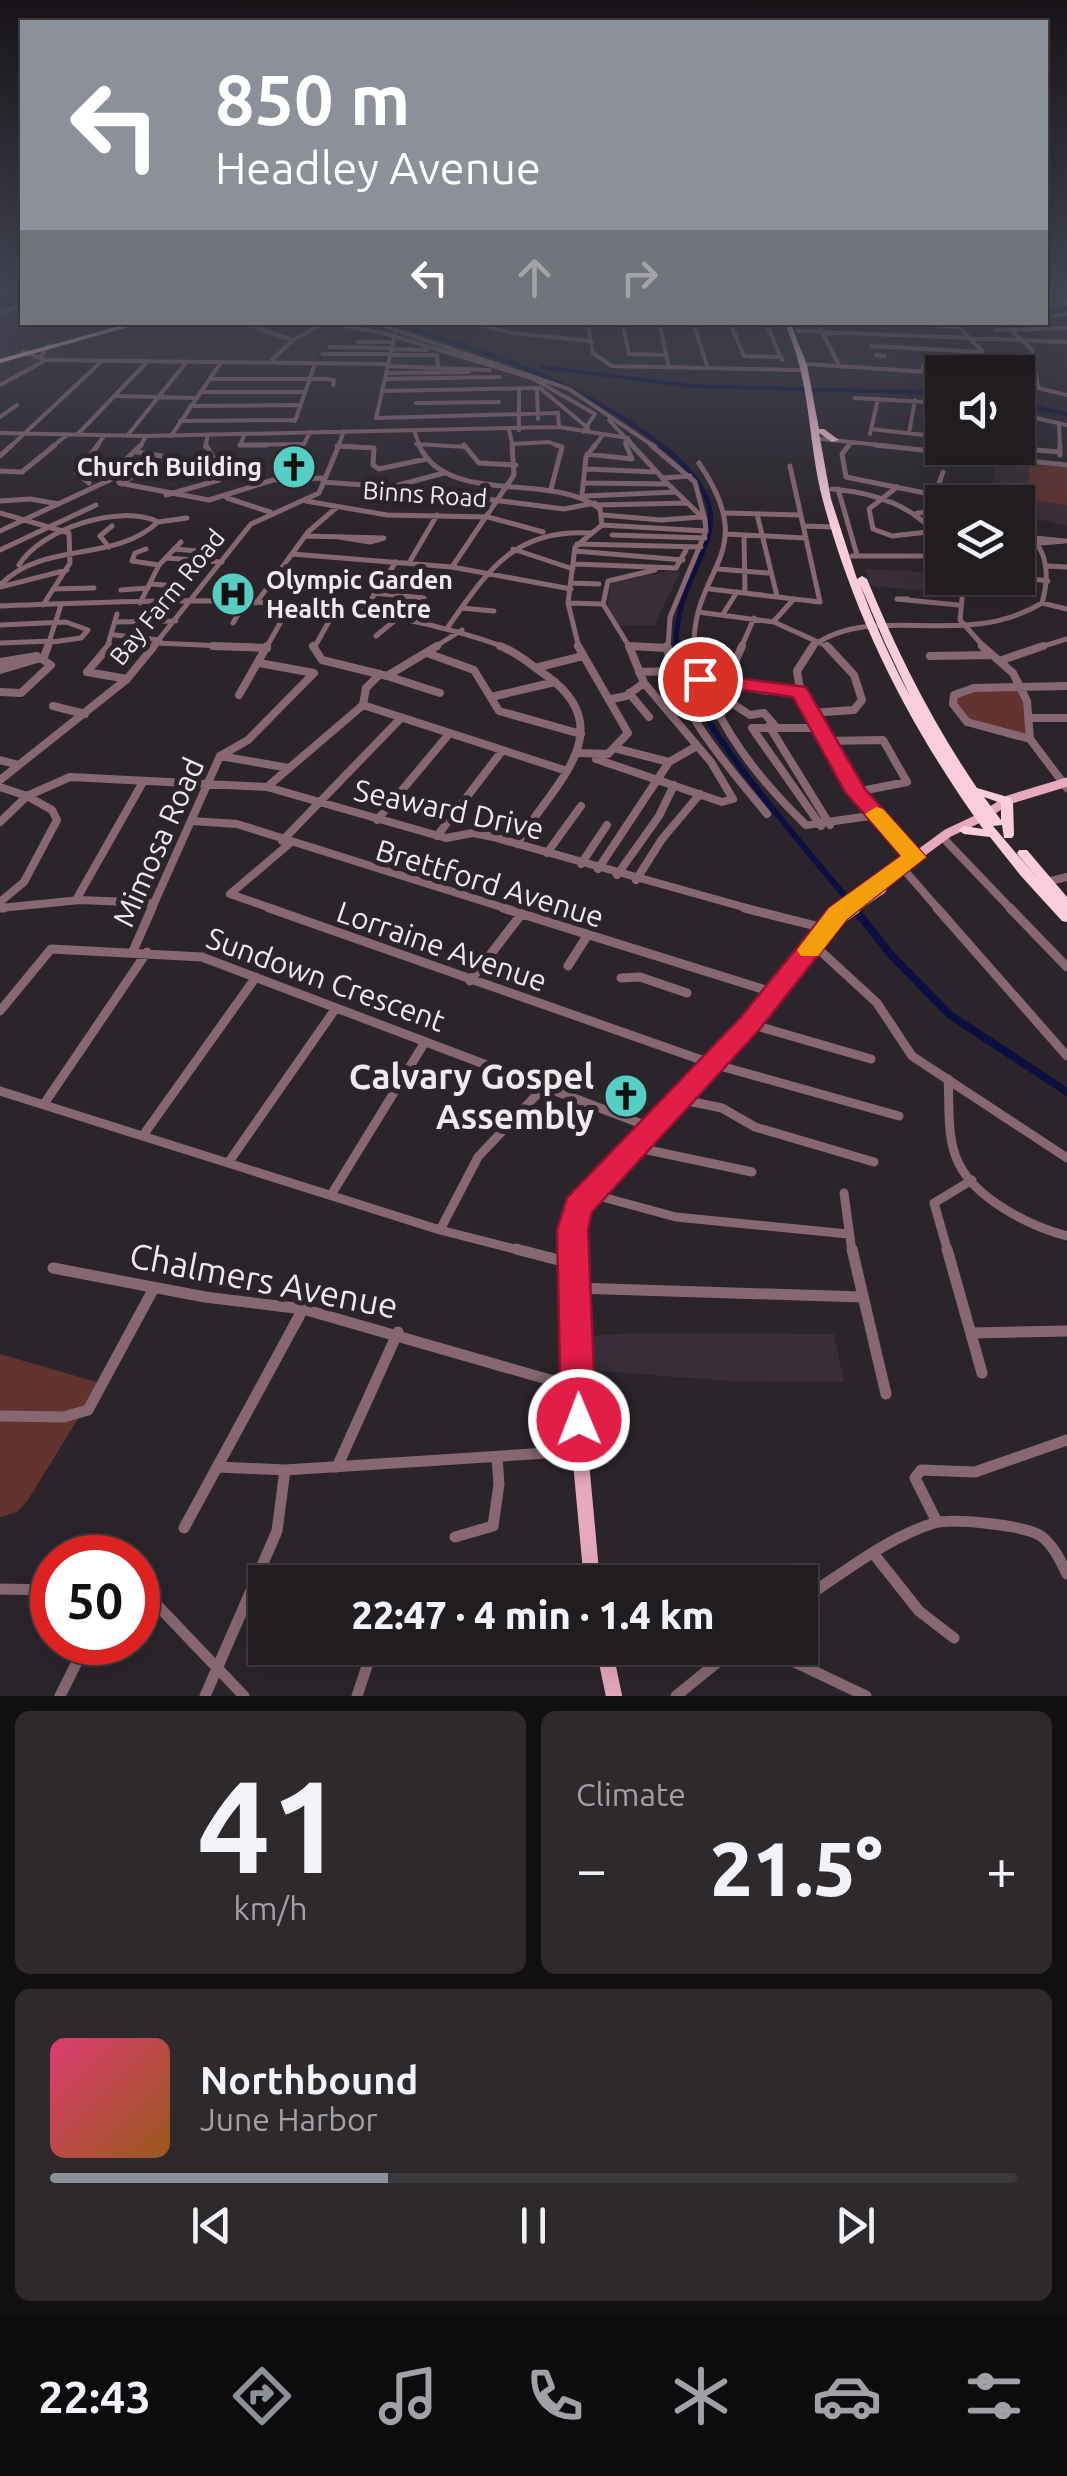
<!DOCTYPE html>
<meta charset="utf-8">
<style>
:root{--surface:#201c20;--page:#2d292d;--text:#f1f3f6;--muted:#a2a1a5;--line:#3d3a3e;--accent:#8c9099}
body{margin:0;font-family:Ubuntu,sans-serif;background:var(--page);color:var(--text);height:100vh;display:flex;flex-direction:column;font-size:38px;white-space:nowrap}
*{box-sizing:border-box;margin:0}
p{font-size:32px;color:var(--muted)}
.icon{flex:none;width:55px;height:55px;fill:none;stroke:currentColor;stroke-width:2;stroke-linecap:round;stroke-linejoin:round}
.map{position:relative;height:1696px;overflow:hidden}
.sheet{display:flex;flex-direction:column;gap:15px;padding:15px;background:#120f12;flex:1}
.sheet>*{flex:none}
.hud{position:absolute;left:20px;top:20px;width:1028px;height:305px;border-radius:0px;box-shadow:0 10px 40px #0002,0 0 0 2px var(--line);background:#8c9099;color:#fff;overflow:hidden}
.fabs{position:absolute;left:925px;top:355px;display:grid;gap:20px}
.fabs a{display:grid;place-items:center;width:110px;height:110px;border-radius:0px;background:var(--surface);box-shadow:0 10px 40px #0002,0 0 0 2px var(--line);font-size:50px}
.speed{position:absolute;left:30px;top:1535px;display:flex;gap:20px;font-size:50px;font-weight:700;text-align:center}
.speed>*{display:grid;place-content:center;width:130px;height:130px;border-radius:50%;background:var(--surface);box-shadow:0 10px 40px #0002,0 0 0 2px var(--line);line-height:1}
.speed .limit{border:15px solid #d22;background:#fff;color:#111}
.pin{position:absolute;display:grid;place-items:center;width:85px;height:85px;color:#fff;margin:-42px;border:5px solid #fff;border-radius:50%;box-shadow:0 2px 10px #0007}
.me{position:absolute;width:110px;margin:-55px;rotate:359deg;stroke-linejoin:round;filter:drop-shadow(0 0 8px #0008)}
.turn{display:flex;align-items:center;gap:35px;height:210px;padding:0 30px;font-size:45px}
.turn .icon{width:130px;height:130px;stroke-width:2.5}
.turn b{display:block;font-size:70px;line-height:85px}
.lanes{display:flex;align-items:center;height:95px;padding:0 30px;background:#0003;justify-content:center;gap:50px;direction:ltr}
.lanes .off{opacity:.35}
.big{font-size:75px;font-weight:800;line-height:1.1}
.sheet .card{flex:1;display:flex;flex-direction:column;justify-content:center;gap:15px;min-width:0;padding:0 35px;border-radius:15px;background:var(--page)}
.sheet .dial{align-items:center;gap:0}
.dial b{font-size:130px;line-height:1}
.song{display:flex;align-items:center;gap:30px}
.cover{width:120px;height:120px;border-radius:15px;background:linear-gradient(135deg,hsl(340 70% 55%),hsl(30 70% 35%))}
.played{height:10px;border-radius:5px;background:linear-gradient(90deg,var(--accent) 35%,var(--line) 35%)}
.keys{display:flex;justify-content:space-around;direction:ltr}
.heat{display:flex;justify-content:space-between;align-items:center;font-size:55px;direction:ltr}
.sheet .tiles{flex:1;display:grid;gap:15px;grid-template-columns:1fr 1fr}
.card:last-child{grid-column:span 2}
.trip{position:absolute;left:248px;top:1565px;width:570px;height:100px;border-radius:0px;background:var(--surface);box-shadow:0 10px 40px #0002,0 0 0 2px var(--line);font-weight:800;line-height:100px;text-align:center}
.menu{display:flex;height:160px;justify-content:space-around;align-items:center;background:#0d0b0d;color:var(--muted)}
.menu .icon{width:70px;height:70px}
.menu .selected{color:var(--accent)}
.menu b{font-size:45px;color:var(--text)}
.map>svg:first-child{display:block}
.built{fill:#392e38}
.green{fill:#62332f}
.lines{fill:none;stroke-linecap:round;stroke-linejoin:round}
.stream{stroke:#0c0f40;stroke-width:2.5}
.canal-far3{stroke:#0c0f40;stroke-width:4}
.canal-far2{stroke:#0c0f40;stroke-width:5}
.canal-far1{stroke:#0c0f40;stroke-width:6}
.canal{stroke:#0c0f40;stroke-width:8}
.minor-far4{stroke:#876872;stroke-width:4}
.minor-far3{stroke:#876872;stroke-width:5}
.minor-far2{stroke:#876872;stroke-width:8}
.minor-far1{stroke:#876872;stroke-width:9}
.minor{stroke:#876872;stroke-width:11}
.major-far2{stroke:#e7a9bd;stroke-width:9}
.major-far1{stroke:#e7a9bd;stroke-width:12}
.major{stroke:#e7a9bd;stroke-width:16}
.highway{fill:#facddb;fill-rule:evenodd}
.route{fill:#e11d48;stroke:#92132f;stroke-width:2.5}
.slow{fill:#f59e0b}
.labels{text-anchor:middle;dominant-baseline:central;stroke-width:10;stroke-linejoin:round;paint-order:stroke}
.far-poi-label{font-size:25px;font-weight:bold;fill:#eeeaed;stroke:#2b252b;text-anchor:end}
.far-street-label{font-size:25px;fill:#eeeaed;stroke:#2b252b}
.street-label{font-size:30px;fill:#eeeaed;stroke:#2b252b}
.near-poi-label{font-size:35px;font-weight:bold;fill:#eeeaed;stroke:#2b252b;text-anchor:end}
.near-street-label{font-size:35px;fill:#eeeaed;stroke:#2b252b}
</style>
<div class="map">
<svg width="1067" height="1696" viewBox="0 0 1067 1696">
<rect width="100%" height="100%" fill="#2b252b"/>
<!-- built -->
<path class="built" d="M22,307v15l344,1 -46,26 -8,11 -134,5 -139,-4 -39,21v-70z
M996,460l33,4 -1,36 39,5v21l-49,-12v-12h-28z
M865,569l77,4v5h16l-7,15 -80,-7z
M669,571l11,2 -26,52 -37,1 -10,-20 4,-23z
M631,1333l203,1 10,48 -111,-1 -148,-11 -2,-33z"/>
<!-- green -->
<path class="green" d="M1029,464l38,4v37l-39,-5z
M1021,688l6,13 3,38 -71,-23 -5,-21 8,-4z
M0,1354l100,29 -72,117 -11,12 -17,5z"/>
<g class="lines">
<!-- stream -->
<path class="stream" d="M0,307l11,-2
M1045,311l22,-3"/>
<!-- canal-far3 -->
<path class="canal-far3" d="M388,322c101,30 192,59 276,125
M541,367l150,19 251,7
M1018,404l49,10"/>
<!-- canal-far2 -->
<path class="canal-far2" d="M661,445c103,81 13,110 15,203"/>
<!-- canal-far1 -->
<path class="canal-far1" d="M676,646c7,69 133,204 180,264"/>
<!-- canal -->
<path class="canal" d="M854,908l38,48 58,59 117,77"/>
<!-- minor-far4 -->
<path class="minor-far4" d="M1062,292l5,1
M1045,294l22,6
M1045,307l22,-3
M0,312l22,-6
M1045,317l22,-3
M240,322l52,18
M323,322l60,11 149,45 63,36 -12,18
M469,322l43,11 78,8
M587,322l6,31 19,13 187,4
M622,322l7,32 37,1
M659,322l10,46
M693,322l15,47
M715,322l53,3
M817,322l21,41
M879,322l80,5
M1003,322l29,28 6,37
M375,323l194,66 86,58
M730,323l14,33 38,1
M766,323l16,37
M956,324l27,28v20
M995,330h15
M1012,330l55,-2
M798,331l269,11
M358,342h35
M871,346l112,6
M330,347l62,1
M392,349l35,1
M23,352l23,8 342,4
M322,354h68
M390,355h47l1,11
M876,355l9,1
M40,358l9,-13
M272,360l21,-20 32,-17
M807,364l135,9
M387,366l103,4
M922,371l3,-9 59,2
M386,373l83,-1
M210,379h116l8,1 -1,5
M385,379l115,-2
M1018,383l49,12
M0,385l44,-24
M519,389v41
M537,389l1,30
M382,391l158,-3 48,40
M200,392h103
M116,396l80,2
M855,398l87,5
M416,403l83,-1
M190,406l109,-1
M1018,414l49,11
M0,417l17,-12
M376,418l182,-5 1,14
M376,418l19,-83
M609,420l25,27
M180,421l115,-1
M295,421l20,-57
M1059,423l1,24
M871,429l71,8
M414,430l6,17
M509,430l4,17
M0,433l146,3 413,-9 69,11
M909,433l6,-33
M245,434l-5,11 64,-1 6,-12
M870,434l8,-35
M77,435l69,-72
M127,436l58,-72
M171,436l49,-72
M813,438l85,9
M416,444l50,3
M513,444l36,-2 13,5
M337,446l20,1
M10,447l92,-86
M52,447l15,-12
M96,447l8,-11
M140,447l6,-11
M205,447l3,-12
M338,447l6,-16
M594,447l8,-11
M627,447l-2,-5 5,-1
M847,447l4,-5
M1021,447l2,-33"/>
<!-- minor-far3 -->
<path class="minor-far3" d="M141,445l-25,24 3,14 90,17 64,-20 50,-2
M206,445l9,16 48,21
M240,445h27
M419,445c27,62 134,26 181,64l2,16 -27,22 -7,56 11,45
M464,445l15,18 37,2
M651,445l44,37 10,38
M849,445l-7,9 4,23 89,18 8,-23
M875,445l192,20
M1060,445v10
M337,446l37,2 -1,17 6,4 47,-10
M1014,448l46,4
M137,452l25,4 18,13
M587,454l45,5 -6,-14
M0,456l12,-11
M586,469l71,3
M0,471l22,1 33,-27
M663,478l27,-2
M323,482l68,5 53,-14
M89,483l-13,-10 22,-28
M586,483l82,1 -36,-39
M122,484l11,-8 82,-15
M391,487l173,22 31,-6
M897,487l-28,22 4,20 19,7 44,-5
M551,489l11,-42 -6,-2
M832,489c44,4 82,16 110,52
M838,489l19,66
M166,495l53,-15
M582,495l4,-38 9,-12
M586,496l90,-4
M227,498l43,14
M0,501l30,-2 29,5
M306,501l81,14 101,2 55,15
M597,505l90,-2
M0,513l69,20 1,30 -27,42
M726,513l75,2
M917,513l25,-2
M757,514l20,82
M603,515l58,5 40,-3
M158,522l29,-4
M602,525l104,6
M803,526l31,1
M0,531l114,-53
M727,534l78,4
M612,535l93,3
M744,535l1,57
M305,536l79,2 -14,4 -31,-5
M577,544l124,3
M1018,545l47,-4 -30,-3
M109,547l-9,-11 12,-10
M146,549l-11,4 -3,8 27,4
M174,549l24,2
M513,549l60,20
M0,550l96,-45
M575,551l108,9
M292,554l160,13 119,22
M852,556h90
M166,558l56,4
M409,563l28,-48
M575,564l101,4 10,-18
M19,565c22,-36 101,-62 139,-43
M1048,566l19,1
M452,567l62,-92 -2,-30
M718,569l50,4
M182,574l11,-14
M1018,577l30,4
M964,578l-4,42 25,28
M572,583l27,1
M151,584l26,2
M0,585c44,-45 113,-21 158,-63
M0,587l67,-17
M53,589l41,-1
M710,589l110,13 -30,-136
M121,590l27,-2
M374,593l50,5
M908,599h-11l61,6
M140,603l19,-38 22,-23
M256,603l52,-71 29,-25
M568,603l35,1
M1042,603l25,6
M0,606c171,-6 344,-18 507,42
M461,608l33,3
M364,610l32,-48
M698,612l76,10 57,26
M723,614l14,-22
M774,621l19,-21
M117,622l59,-1
M233,623l11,-19
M0,625l66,-3 22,8 -7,8 -29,4
M448,627c40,-57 67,-99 143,-94
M115,635l45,5
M376,636l23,-19
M0,643l52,-2
M157,643l110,5
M629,646l39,2
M47,648l14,-43
M107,648l10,-34
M152,648l99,-124 68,-31 20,-48
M266,648l25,-44
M314,648l23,-41
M433,648l29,-18
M630,648l-27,-44 5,-23 47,-11
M668,648l2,-31 36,-86 -1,-11 -37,-36
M694,648c-2,-82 68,-92 5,-185
M741,648l13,-30
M810,648c63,-49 151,4 232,-45 9,-32 5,-58 -24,-77
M1037,648l30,-9"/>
<!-- minor-far2 -->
<path class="minor-far2" d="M213,646l54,2
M313,646l9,14 65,16 50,-30
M500,646c17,6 32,20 47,30 78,56 0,114 -30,168
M578,646l50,87 -20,21 -28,-1
M629,646l39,2
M667,646c11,68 58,116 100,168
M694,646c14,69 62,131 112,179l71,-10
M813,646l-16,25c8,71 72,135 118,186
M982,646l31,27 14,28 3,38 37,49
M427,653l47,17 25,41 82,23
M930,656l61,-1
M999,661l44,-15
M0,662l37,-6 14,9 -30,28 -21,-1
M539,667l44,-11
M0,670l44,-13 4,-11
M87,672l22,-26
M87,672l40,7
M639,672l31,-1
M387,676l53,17
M701,679l66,12h33
M726,683l16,-37
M629,693l20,24
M239,695l28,-49
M491,697l64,-15
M612,699l14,-3 18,-13
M710,700l20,2 20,13 14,-2 12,14
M363,705l204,66
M53,706l32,8
M810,713l44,-3 8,-10 -8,-25 -27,-29
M1030,718h37
M769,726l61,99
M819,728h-67l69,98
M1030,739l-63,-17 -14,-18 1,-9 20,-7 93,-2
M826,741l57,-1 24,42 -51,10
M618,749l51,13 28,-16
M220,756l69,12
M596,759l126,43 11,-3 -22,-37 -67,-79 -15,-37
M0,760l19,5
M0,780l127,-101 27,-33
M0,787l27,9 43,-19 197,10 179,51 27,-5 20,4 261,73
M267,787l96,-82 3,-17 14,-14
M377,820l72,-86
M192,821l45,3 274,86
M0,822l27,-26 25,14 5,10 -33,62 -24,20
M437,836l65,-85
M282,841l119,-123
M946,841l66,69
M547,853l34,-47
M581,864l26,-39
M598,869l71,-107
M906,872l33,38
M617,875l42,-59 15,-31
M636,880l26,-41 38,-45
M1047,882l20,-5
M76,900l67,-118
M0,908l80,-8 73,3
M151,910l69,-154 28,-16 66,-67 -55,-10
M276,910l-46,-16 59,-50"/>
<!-- minor-far1 -->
<path class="minor-far1" d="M0,908h4
M269,908l444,156 186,52
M503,908l272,85
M744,908l84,21
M937,908l130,148
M1010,908l57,59
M814,945l63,58 35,53 155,102
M133,951l19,-43
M568,966l19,-30
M621,978l19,-1 47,16
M470,981l50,-65
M0,1011l51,-62 151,8 448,170
M750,1024l121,35
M948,1079c2,27 -2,60 11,85 18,36 71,62 108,72
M0,1091l440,139 86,22
M678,1099l44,9 33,19 119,35
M44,1104l103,-152
M144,1134l112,-157
M638,1142l10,8 104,22
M228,1163l108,-155
M844,1193l8,59
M591,1194l85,23 172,17
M331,1195l94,-153
M440,1230l38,-73 66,-70
M948,1252l-14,-49 38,-23"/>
<!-- minor -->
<path class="minor" d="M516,1249l58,15
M852,1249l34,145
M947,1249l35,124
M53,1268l152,29 98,12 275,79
M575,1288l287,9
M971,1333l96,-2
M0,1416l64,1 24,-7 66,-122
M218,1467l67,3 293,-19
M337,1467l61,-135
M937,1522l-22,-44 6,-8 54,2 92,-32
M184,1528l119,-219
M455,1537l38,-11 6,-42 -2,-27
M873,1553l46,58 35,27
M395,1582l3,-10
M0,1589l52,1
M138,1596l21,11 85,89
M800,1601c42,-27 86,-63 134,-78 18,-5 91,2 107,13 13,10 19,24 26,38
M765,1648l101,48
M60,1696l27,-54
M205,1696l72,-165 8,-61
M357,1696l16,-48
M676,1696l59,-48"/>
<!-- major-far2 -->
<path class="major-far2" d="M985,815l23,-15 59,-18
M843,910l105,-77 34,-16
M852,910l30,-21"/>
<!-- major-far1 -->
<path class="major-far1" d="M836,921l19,-13
M573,1252l5,-45 172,-183 97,-116"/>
<!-- major -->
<path class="major" d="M573,1249l7,202 12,131
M604,1648l10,48"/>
<!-- highway -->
<path class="highway" d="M134,322h12l-146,41v-4z
M784,322h6l17,43 12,64h5l15,11 -7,2 -13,-9 12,66 26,80 5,-3 5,3c30,73 65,143 110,209l34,10 2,3 1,34 -2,3h-8l-2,-13 -9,1 45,53 -19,-23 -2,-3 2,-3h8l40,47v25l-5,-1 -41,-45 -31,-39 -26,-3 -6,-4 6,-4 19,3c-73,-102 -127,-207 -160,-328 -16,-61 -11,-119 -39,-179zM860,584l25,59 25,53c-19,-36 -36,-73 -50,-112zM984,797l17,6v18v-1z"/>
</g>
<!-- sky -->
<linearGradient id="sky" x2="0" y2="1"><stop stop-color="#181418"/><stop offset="0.55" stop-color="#444655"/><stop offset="1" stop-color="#444655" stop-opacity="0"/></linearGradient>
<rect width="1067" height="529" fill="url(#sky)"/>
<!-- route -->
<path class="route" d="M700,673l106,14 59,102 61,68 -79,62 -88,111 -167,182 -4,18 8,190 -5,11 -12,5 -13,-5 -5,-11 -4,-190 10,-32 174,-181 88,-109 72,-52 -56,-64 -52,-95 -99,-14 -3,-4z"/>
<!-- slow -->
<path class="slow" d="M876,807l7,2 43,48 -79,62 -29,37h-17l-4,-6 32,-42 72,-52 -36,-42z"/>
<!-- icons -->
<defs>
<symbol id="church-disc" viewBox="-11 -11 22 22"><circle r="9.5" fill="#56cec3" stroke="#2b252b"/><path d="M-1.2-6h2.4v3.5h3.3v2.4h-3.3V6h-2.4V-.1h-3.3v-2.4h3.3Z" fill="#111"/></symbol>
<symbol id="hospital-disc" viewBox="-11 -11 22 22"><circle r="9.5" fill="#56cec3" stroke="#2b252b"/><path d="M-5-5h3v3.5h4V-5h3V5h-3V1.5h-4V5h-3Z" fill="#111"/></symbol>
</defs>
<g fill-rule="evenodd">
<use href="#church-disc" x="269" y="442" width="50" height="50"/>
<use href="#hospital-disc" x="208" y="569" width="50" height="50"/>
<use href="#church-disc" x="601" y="1071" width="50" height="50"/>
</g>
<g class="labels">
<!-- far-poi labels -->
<g class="far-poi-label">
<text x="262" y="467">Church Building</text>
<text x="266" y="580" text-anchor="start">Olympic Garden<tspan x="266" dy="29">Health Centre</tspan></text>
</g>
<!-- far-street labels -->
<g class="far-street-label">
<text transform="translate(425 494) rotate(4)">Binns Road</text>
<text transform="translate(167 597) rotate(-51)">Bay Farm Road</text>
</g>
<!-- street labels -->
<g class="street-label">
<text transform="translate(449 809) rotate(12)">Seaward Drive</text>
<text transform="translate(158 842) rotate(-66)">Mimosa Road</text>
<text transform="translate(490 883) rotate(17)">Brettford Avenue</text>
<text transform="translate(442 946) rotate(19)">Lorraine Avenue</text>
<text transform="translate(326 979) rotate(20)">Sundown Crescent</text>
</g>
<!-- near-poi labels -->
<g class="near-poi-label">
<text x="594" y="1076">Calvary Gospel<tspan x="594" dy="40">Assembly</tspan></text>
</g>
<!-- near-street labels -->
<g class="near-street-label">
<text transform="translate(264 1280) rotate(11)">Chalmers Avenue</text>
</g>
</g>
</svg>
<div class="fabs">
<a><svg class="icon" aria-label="sound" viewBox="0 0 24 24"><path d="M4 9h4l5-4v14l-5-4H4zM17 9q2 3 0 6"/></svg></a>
<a><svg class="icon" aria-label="layers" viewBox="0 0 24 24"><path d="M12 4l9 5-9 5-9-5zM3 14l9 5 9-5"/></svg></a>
</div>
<div class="speed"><div class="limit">50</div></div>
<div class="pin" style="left:700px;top:679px;background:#d93025"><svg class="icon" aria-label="arrive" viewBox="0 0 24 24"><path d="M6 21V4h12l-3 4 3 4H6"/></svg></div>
<svg class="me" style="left:579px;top:1420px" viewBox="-20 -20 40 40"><circle r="17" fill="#e11d48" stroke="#fff" stroke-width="3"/><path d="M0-11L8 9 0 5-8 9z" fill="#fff"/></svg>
<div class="trip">22:47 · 4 min · 1.4 km</div>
<div class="hud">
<div class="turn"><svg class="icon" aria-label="left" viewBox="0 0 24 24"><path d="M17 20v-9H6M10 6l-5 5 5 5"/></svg><div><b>850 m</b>Headley Avenue</div></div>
<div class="lanes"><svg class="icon" aria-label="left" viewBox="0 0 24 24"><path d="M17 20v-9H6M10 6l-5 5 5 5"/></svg><svg class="icon off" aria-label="ahead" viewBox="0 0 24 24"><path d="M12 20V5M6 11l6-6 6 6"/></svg><svg class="icon off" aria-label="right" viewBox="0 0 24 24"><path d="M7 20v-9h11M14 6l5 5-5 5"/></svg></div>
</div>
</div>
<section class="sheet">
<div class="tiles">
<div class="card dial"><b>41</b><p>km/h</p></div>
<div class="card"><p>Climate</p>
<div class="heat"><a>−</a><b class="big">21.5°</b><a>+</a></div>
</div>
<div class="card">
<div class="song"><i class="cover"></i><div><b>Northbound</b><p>June Harbor</p></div></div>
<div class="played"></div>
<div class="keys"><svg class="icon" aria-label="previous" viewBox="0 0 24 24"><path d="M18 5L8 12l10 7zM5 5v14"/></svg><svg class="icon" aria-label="pause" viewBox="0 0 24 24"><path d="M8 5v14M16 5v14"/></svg><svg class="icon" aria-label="next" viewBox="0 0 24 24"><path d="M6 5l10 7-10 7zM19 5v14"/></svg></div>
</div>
</div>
</section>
<nav class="menu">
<b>22:43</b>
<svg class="icon selected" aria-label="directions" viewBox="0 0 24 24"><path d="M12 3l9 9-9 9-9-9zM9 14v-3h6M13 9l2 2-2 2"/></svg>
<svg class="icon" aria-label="music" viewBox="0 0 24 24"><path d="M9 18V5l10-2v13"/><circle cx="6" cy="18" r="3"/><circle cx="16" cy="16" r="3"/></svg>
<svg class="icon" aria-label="phone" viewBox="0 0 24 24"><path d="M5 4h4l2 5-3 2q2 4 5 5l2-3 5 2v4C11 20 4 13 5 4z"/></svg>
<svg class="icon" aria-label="climate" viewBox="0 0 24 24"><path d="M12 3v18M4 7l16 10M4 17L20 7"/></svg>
<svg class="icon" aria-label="car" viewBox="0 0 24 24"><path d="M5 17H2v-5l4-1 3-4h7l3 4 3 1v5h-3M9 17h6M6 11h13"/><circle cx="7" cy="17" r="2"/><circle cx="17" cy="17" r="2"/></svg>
<svg class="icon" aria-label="filters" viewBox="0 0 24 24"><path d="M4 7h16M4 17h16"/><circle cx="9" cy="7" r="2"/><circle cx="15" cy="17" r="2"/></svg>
</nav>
